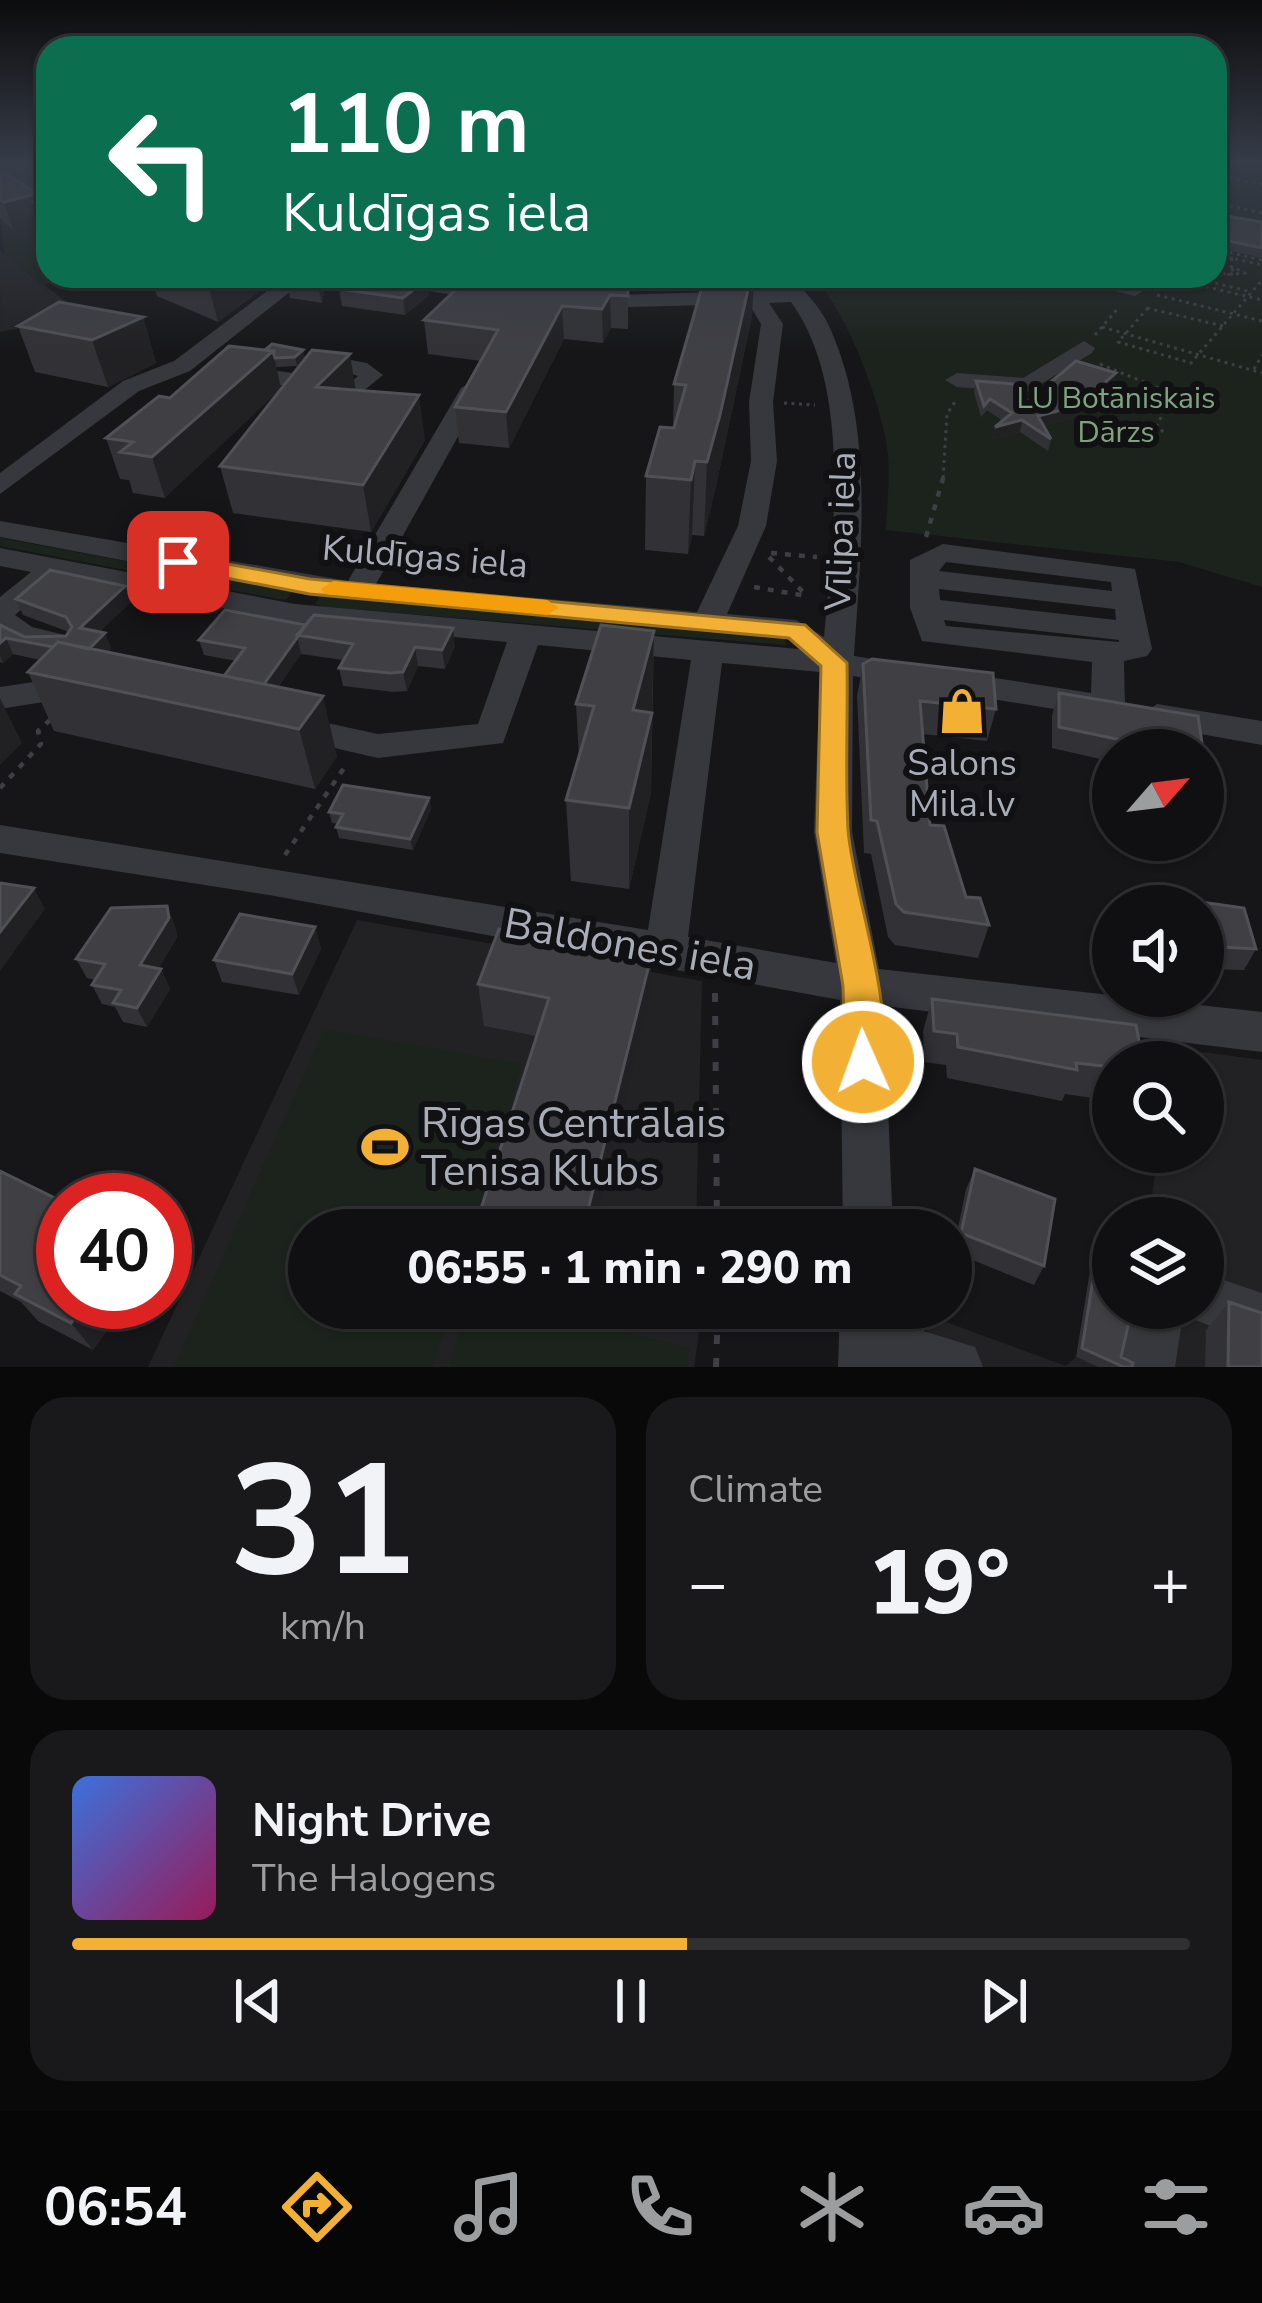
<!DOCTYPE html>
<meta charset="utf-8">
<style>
:root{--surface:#101012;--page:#19191b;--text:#f1f3f6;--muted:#9c9d9f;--line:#303032;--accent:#f2b134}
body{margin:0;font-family:"Nunito Sans",sans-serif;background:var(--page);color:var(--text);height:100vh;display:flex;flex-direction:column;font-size:45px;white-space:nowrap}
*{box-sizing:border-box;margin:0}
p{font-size:39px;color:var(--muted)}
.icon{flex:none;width:66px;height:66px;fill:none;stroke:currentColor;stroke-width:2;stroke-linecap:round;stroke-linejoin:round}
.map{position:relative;height:1367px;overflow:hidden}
.side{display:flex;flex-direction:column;gap:30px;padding:30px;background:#09090a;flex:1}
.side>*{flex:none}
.hud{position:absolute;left:36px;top:36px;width:1191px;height:252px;border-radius:36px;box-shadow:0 3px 9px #0004,0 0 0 3px var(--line);background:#0b6e4f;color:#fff;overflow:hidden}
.needle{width:78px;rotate:62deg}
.buttons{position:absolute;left:1092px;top:729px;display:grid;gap:24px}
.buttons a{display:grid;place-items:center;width:132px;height:132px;border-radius:50%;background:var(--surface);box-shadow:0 3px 9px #0004,0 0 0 3px var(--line);font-size:60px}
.speed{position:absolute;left:36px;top:1173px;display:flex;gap:24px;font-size:60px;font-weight:700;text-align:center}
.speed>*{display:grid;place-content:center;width:156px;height:156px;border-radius:50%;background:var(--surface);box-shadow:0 3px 9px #0004,0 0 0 3px var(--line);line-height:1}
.speed .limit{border:18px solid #d22;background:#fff;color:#111}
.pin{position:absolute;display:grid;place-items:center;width:102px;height:102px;color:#fff;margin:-51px;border-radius:24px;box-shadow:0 6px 18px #0006}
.me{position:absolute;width:132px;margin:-66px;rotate:358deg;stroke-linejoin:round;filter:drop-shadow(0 0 9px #0008)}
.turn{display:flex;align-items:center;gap:42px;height:252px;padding:0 48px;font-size:54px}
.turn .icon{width:156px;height:156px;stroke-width:2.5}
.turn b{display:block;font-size:84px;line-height:102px}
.big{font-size:90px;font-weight:800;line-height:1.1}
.side .widget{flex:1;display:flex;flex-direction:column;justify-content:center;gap:18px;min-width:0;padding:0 42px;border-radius:36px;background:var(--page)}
.side .dial{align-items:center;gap:0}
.dial b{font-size:156px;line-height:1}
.song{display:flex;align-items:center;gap:36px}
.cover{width:144px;height:144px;border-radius:18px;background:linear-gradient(135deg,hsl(220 70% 55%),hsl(330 70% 35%))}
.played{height:12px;border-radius:6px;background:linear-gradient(90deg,var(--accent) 55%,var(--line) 55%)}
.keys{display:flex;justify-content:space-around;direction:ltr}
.heat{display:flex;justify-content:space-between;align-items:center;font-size:66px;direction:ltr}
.side .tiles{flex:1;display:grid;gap:30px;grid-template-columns:1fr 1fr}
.widget:last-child{grid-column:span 2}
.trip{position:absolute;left:288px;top:1209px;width:684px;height:120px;border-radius:60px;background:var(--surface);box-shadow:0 3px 9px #0004,0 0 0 3px var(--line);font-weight:800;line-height:120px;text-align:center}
.dock{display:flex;height:192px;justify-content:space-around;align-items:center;background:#060607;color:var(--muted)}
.dock .icon{width:84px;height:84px}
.dock .on{color:var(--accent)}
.dock b{font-size:54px;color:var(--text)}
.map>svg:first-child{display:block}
.built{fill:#222225}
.green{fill:#1c231d}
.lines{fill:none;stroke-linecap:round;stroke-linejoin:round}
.path-far2{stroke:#3d3f44;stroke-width:3;stroke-dasharray:3 4.5;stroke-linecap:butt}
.path-far1{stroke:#3d3f44;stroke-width:4.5;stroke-dasharray:6 8;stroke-linecap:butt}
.path{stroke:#3d3f44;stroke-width:6;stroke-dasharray:9 14;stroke-linecap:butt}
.minor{fill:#37383d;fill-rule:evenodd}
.wall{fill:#323236}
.shaded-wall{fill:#212124}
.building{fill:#3f3f44;stroke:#4f5156;stroke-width:3}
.route{fill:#f2b134;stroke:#9d7322;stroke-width:3}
.slow{fill:#f59e0b}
.labels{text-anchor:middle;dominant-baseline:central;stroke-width:12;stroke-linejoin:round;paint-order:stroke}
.far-park-label{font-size:30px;fill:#7fa381;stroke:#111113}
.street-label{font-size:36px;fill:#a8adb8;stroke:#111113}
.poi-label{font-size:36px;fill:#a8adb8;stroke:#111113}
.near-street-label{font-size:42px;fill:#a8adb8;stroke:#111113}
.near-poi-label{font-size:42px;fill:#a8adb8;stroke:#111113;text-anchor:start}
</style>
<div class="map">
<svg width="1262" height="1367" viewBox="0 0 1262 1367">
<rect width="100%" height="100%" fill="#161618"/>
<!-- built -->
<path class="built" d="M0,250l28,23 48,36 -19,12 -57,11z
M357,920l345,61 -6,249h-387v78h386l5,19 -6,40h-546z
M1165,1047l97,13v307h-135l5,-40 71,-19v-90h-54l9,-66h45v-90h-39z
M927,1315l139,51 10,-9 22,10h-150l-21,-26z"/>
<!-- green -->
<path class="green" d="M1215,161h47v426l-83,-25 -293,-32c1,-25 4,-51 2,-76 -4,-45 -43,-150 -77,-178h404z
M0,218l31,8 17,15v35h21l-25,9 -40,-31z
M0,538l292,54 -6,8 -19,-3 -267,-51z
M320,596l465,41 1,8 -460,-38 -11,-3z
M324,1029l198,35 -48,166h-165v78h142l-18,59h-259z
M467,1308h56l167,40 -3,19h-238z"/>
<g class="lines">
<!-- path-far2 -->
<path class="path-far2" d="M1215,176l47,8
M1215,203l47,10
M1215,249l47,11
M1215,254l20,5 -20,3
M1235,259l27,6
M1230,266l15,7 -10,1z
M1215,267l7,3
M1215,273l19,1
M1162,276l100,24
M1186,276l66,16
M1212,276l22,-2
M1157,295l105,26
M1147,308l76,18
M1148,308l-30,34 73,21 71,-83
M1102,327l160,46
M1095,335l24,-28
M1100,364l73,30 -16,31 7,8
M1254,369l8,-14
M784,403l31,2
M943,478l4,-64 10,-15"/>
<!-- path-far1 -->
<path class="path-far1" d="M926,537l18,-62
M771,553l46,4
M769,557l38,39
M754,587l53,9
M0,788l41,-44 -3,-13 12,-11
M285,855l61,-90"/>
<!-- path -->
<path class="path" d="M715,993l2,237
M716,1367l2,-59"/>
<!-- minor -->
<path class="minor" d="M287,276h23l-120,95 -51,20 -139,103v-21l123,-92 51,-20z
M354,276h52l93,13 10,6 -10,6 -135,-19z
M772,276h20c13,17 28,30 37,50 46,100 32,223 25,330l237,37 1,-31 -170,-21 -12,-33v-48l33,-16 192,25 17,80 -5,7 -23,5 1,46 -17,11 -255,-42 -1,156 27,137 383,43v40l-378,-46 9,224h-50l-3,-230 -571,-105 -269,-42v-28l648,105 43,-270 -153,-15 -35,98 -125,15 -100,-23 -5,-8 17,-12 88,19 100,-10 29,-82 -212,-20 -235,-45 -45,38 17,12 37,9 5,7 -5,7c-21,6 -52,-3 -69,-17v-36l31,-25 -31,-6v-18l295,56 504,45 -12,-10 -476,-43 -311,-59v-16l348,60 113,-193 12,-7 12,7 -109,196 321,28 41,-86 13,-65 -2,-59 12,-78 -12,-20 -163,4 -10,-6 10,-6 197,-6zM791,302c62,85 42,236 33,335l-28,-17 -69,-6 39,-88 11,-65 -4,-59 10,-78 -14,-21zM946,562l165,20 1,9 -173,-20zM939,589l176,20 1,11 -176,-20zM944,620l175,20v2l-173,-16zM722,663l98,9 -6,160 22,131 -148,-26z
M1056,276h39l50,14 -10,6z
M1084,341l11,7 -3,5 -64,39 -71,-5 -12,-7 12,-7 66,5z
M335,357l32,6 16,12 -26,21 -120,-17 -11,-7 11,-7 76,11 -11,-7 3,-5zM343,371l15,5 -6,5 -39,-5z
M81,675l17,11 -5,8 -93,15v-22z
M1157,704l105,17v24l-117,-21 -5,-8z
M1203,1273l59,20v54l-79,-32 -8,52h-56l11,-59h73z
M840,1308h54v14l81,25 8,20h-145z"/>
</g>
<!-- wall -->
<path class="wall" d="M0,161h48v80l-4,-3 -4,-14 -27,6 -13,-12v-48l38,23 -38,-24z
M1215,214l47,8v36l-47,-11z
M89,276h41l2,7 -26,7z
M151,276h129l-62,46 -61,-26z
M293,276h29l2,14 -2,13 -32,-5 -3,-17z
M483,276h158l-1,13h-12v40l-17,-1 -8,15 -39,-4 -55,109 -50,-5 -4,-36 26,-46 -53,-7 -4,-34z
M696,276h58l-2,40 -36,170 -12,50 -12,-1 -4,19 -43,-4 1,-74 27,-48 1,-44 29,-101z
M339,289l90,6 -24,20 -63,-9z
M143,317l13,46 -48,24 -73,-15 -17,-46z
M265,350h38l2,9 -8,7 -20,1 -112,131 -32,-5 -4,-13 -9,-1 -14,-41 64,-40z
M1116,373l-3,12 -38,32 -32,9 8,13 -3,12 -28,-19 -28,7 3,-12 8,-6 -16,-11 -6,7 -7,-24 2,-12 51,21z
M425,440l-54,92 -138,-19 -13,-47z
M16,599l115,3 -32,30 6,1 6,16 -3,3 116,24 12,-15 -32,-6 -5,-15 107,-15 149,21 -10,23 -27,-3 -11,25 -13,1 -51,-6 -4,-18 4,-8 -42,-6 -23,33 59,69 -22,33 -261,-58 -26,-59 12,-12 -27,-6 -10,9 -3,-1v-37l25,12 41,-1 3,-4 -46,-17z
M654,631l-3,162 -22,96 -58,-8 -5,-81 13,-41 -3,-55z
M863,664l133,45 -9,32 -64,-7 7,91 36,72 23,28 -11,33 -83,-13 -7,-8 -17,-83 -7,-1 -7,-157z
M1059,693l144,57h-90v12l-61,-14v-33z
M429,798l2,11 -18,41 -74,-12 -3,-11 2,-3 -6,-1 -3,-11z
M1173,898l71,10 12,41 -12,21 -41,-1v-63h-34z
M175,926l2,11 -19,32h3l9,20 -23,38 -24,-5 -8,-15 -13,-3 -10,-19 3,-5 -8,-2 -11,-19z
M315,927l6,22 -22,46 -77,-13 -8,-22z
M651,957v42l-56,231h-113l-3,-15 57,-179 -52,-10 -6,-42z
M932,999l210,58 -2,5h-27v39l-48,-7 -3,7 -115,-23 -1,-13 -22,-3 -1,-31z
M975,1169l69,97 -10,19 -81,-33 13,-63z
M0,1171l63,131h64l-34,48 -55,-29 -17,-19 -21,-11z
M1101,1230l20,127 11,10h-34l-22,-10 19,-117z
M1229,1302l33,65h-57l1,-37z"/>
<!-- shaded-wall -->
<path class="shaded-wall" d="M46,193l-13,9 7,22 -27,6 -9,-28z
M101,276h29l2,7 -26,7z
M225,276h55l-62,46 -9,-35z
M321,276l3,14 -2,13 -4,-17z
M751,276h3l-2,40 -36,170 -12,50 3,-74z
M427,279l2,16 -24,20 -2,-17z
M0,287l4,37h-4z
M610,295l1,33 -8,15 -1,-34z
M562,306l2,33 -55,109 -3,-36z
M143,317l13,46 -48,24 -16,-47z
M303,350l2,9 -8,7 -2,-9z
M273,351l8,38 -116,109 -13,-41z
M350,354l7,44 -41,-11z
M1116,373l-3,12 -38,32 -40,11 3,-12z
M419,395l6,45 -54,92 -8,-47z
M1022,420l-2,12 -28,7 3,-12z
M695,461l-3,74 -4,19 3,-74z
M125,586l6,16 -45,42 -6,-16z
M453,628l2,18 -10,23 -3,-19z
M654,631l-2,79 -19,81v-81z
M105,633l6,16 -20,21 -7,-17z
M6,638l7,16 -10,9 -3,-7v-13z
M298,639l3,15 -37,52 -4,-16z
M415,647l3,19 -11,25 -4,-19z
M323,696l14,60 -22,33 -16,-60z
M0,698l22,45 -22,22z
M652,713l-1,80 -22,96v-81z
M429,798l2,11 -18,41 -3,-11z
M34,888l11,21 -45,62v-39z
M167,906l8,20 2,11 -28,48 -9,-20z
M315,927l6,22 -22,46 -7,-21z
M651,957v42l-56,231h-12z
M161,969l9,20 -23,38 -10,-19z
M87,1302h40l-34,48 -22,-27z"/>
<!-- building -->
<path class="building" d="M21,161h27v12l-6,1z
M0,170l37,23h3l-36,9 -4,-3z
M46,187l2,2v25l-15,-12z
M1215,214l47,8v26l-47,-10z
M182,276h43l-16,11z
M293,276h28l-3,10 -31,-5z
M357,276h51l19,3 -24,19 -64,-9z
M470,276l2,10 11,-10h38l24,3 82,-1 1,18 -18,-1 -8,14 -40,-3 -56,106 -51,-5 43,-77 -74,-10z
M717,276h34l-31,139 -13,47 -12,-1 -4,19 -45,-4 14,-49 14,1 12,-43 -12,-1 30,-104 11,1z
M59,302l84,15 -51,23 -74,-14z
M272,344l31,6 -8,7 -20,1 -2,-7 -8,-1z
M229,346l44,5 -121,106 -32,-5 13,-10 -27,-4 53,-42 11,2z
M312,350l38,4 -34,33 103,8 -56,90 -143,-19z
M1076,361l40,12 -38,33 -40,10 13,23 -29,-19 -27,7 17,-14 -22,-14 -6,7 -8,-25 37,3 14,18z
M50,570l75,16 -45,42 25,5 -16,16 -31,-7 -5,5 -47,-9 -6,5v-18l25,12 41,-1 6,-9 -6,-10 -50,-18z
M225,610l81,15 -42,59 -40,-8 21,-28 -46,-8z
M314,615l139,13 -11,22 -27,-3 -12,25 -13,1 -51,-5 14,-24 -56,-9z
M601,625l53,6 -21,79 19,3 -23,95 -63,-8 28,-94 -18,-2z
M58,642l265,54 -24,33 -271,-57z
M872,659l121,14 3,36 -76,-8 10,124 14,1 22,71 14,1 9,27 -85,-13 -8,-8 -19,-83 -6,-1 -8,-156z
M1059,693l139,23 5,34 -28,-3v3h-6l-110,-23z
M343,785l86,13 -19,41 -74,-12 7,-13 -14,-2z
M0,883l34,5 -34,44z
M1173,898l71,10 12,41 -53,-3v-40h-29z
M167,906l2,12 -29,47 21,4 -24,39 -24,-5 8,-13 -29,-5 13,-21 -29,-5 35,-51z
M240,914l75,13 -23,47 -78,-14z
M499,929l152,28 -68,273h-37l-67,-15 70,-217 -71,-14z
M932,999l204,26 6,32 -10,-1 1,6h-20v5l-37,-4 1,7 -119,-23 -1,-13 -23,-3z
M975,1169l80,30 -11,67 -83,-33z
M0,1171l63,31v100h24l-16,21 -56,-29 6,-8 -21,-11z
M1101,1230l12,5v73h19l-11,49 12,6 -1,4h-8l-42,-19z
M1229,1302l33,11v54h-34z"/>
<!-- sky -->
<linearGradient id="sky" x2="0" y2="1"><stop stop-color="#0c0c0d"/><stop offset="0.46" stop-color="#363c48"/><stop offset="1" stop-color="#363c48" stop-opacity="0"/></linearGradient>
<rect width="1262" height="353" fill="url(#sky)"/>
<!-- route -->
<path class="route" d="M178,555l132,24 495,46 42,38c1,55 -2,111 1,166 4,62 53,191 29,245l-14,5 -13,-5 -5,-12 -2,-76 -26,-154 4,-166 -32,-28 -479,-44 -141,-27v-10z"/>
<!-- slow -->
<path class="slow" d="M333,581l214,19 12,8 -12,7 -223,-21 -3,-5z"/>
<!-- icons -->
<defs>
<symbol id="shop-bare" viewBox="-9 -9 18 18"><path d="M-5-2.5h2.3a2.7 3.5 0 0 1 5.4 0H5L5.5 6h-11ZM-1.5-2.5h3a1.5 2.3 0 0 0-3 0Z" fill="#f2b134" stroke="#111113" stroke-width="2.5" paint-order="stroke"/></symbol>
<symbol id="stadium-bare" viewBox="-9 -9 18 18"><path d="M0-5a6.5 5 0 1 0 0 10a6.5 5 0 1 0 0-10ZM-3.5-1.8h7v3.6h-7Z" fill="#f2b134" stroke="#111113" stroke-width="2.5" paint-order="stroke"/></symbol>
</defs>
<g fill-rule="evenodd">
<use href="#shop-bare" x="929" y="678" width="66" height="66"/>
<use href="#stadium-bare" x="352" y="1114" width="66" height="66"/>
</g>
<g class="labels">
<!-- far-park labels -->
<g class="far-park-label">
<text x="1116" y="398">LU Botāniskais<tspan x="1116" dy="34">Dārzs</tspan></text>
</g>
<!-- street labels -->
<g class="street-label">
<text transform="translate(841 531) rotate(-88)">Vīlipa iela</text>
<text transform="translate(425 557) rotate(5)">Kuldīgas iela</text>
</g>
<!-- poi labels -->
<g class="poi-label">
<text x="962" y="763">Salons<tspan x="962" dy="41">Mila.lv</tspan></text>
</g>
<!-- near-street labels -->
<g class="near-street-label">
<text transform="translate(630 945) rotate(10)">Baldones iela</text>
</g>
<!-- near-poi labels -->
<g class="near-poi-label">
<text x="421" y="1123">Rīgas Centrālais<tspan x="421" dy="48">Tenisa Klubs</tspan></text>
</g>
</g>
</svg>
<div class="buttons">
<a><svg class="needle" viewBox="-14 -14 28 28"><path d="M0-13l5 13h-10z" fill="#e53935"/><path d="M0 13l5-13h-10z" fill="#9c9d9f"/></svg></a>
<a><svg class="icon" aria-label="sound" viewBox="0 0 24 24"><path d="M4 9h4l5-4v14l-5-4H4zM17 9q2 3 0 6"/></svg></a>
<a><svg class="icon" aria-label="search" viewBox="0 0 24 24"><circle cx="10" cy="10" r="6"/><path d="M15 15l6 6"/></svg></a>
<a><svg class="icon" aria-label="layers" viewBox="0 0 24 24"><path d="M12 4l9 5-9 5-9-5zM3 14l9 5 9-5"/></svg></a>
</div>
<div class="speed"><div class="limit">40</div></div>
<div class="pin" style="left:178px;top:562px;background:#d93025"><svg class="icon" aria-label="arrive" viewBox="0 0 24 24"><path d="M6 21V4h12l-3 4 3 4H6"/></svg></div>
<svg class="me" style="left:863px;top:1062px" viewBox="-20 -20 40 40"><circle r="17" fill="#f2b134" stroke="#fff" stroke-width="3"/><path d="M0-11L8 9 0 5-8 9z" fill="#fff"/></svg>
<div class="trip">06:55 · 1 min · 290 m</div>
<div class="hud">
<div class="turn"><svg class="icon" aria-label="left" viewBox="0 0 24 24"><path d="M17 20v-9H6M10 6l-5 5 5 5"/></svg><div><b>110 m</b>Kuldīgas iela</div></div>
</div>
</div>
<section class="side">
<div class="tiles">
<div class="widget dial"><b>31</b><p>km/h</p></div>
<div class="widget"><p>Climate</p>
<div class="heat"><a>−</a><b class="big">19°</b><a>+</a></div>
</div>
<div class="widget">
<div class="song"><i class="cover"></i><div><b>Night Drive</b><p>The Halogens</p></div></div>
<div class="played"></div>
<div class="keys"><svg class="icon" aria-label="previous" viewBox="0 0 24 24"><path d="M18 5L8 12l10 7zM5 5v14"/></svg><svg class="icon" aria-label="pause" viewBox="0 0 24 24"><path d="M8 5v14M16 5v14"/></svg><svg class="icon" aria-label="next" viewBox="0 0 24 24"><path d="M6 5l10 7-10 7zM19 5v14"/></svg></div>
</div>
</div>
</section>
<nav class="dock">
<b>06:54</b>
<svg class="icon on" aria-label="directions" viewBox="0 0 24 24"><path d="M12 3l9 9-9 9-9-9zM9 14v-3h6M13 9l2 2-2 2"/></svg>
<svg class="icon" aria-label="music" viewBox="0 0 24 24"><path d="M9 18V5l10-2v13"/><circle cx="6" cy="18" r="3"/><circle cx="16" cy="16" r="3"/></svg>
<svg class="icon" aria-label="phone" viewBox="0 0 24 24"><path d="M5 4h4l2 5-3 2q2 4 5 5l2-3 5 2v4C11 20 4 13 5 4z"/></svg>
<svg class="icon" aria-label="climate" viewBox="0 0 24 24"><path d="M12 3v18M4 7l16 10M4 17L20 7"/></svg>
<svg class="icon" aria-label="car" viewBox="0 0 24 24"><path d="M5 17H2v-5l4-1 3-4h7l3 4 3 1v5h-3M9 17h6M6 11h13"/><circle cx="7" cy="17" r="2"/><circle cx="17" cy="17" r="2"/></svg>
<svg class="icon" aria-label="filters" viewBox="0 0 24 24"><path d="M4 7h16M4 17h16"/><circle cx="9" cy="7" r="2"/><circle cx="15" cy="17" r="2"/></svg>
</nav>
